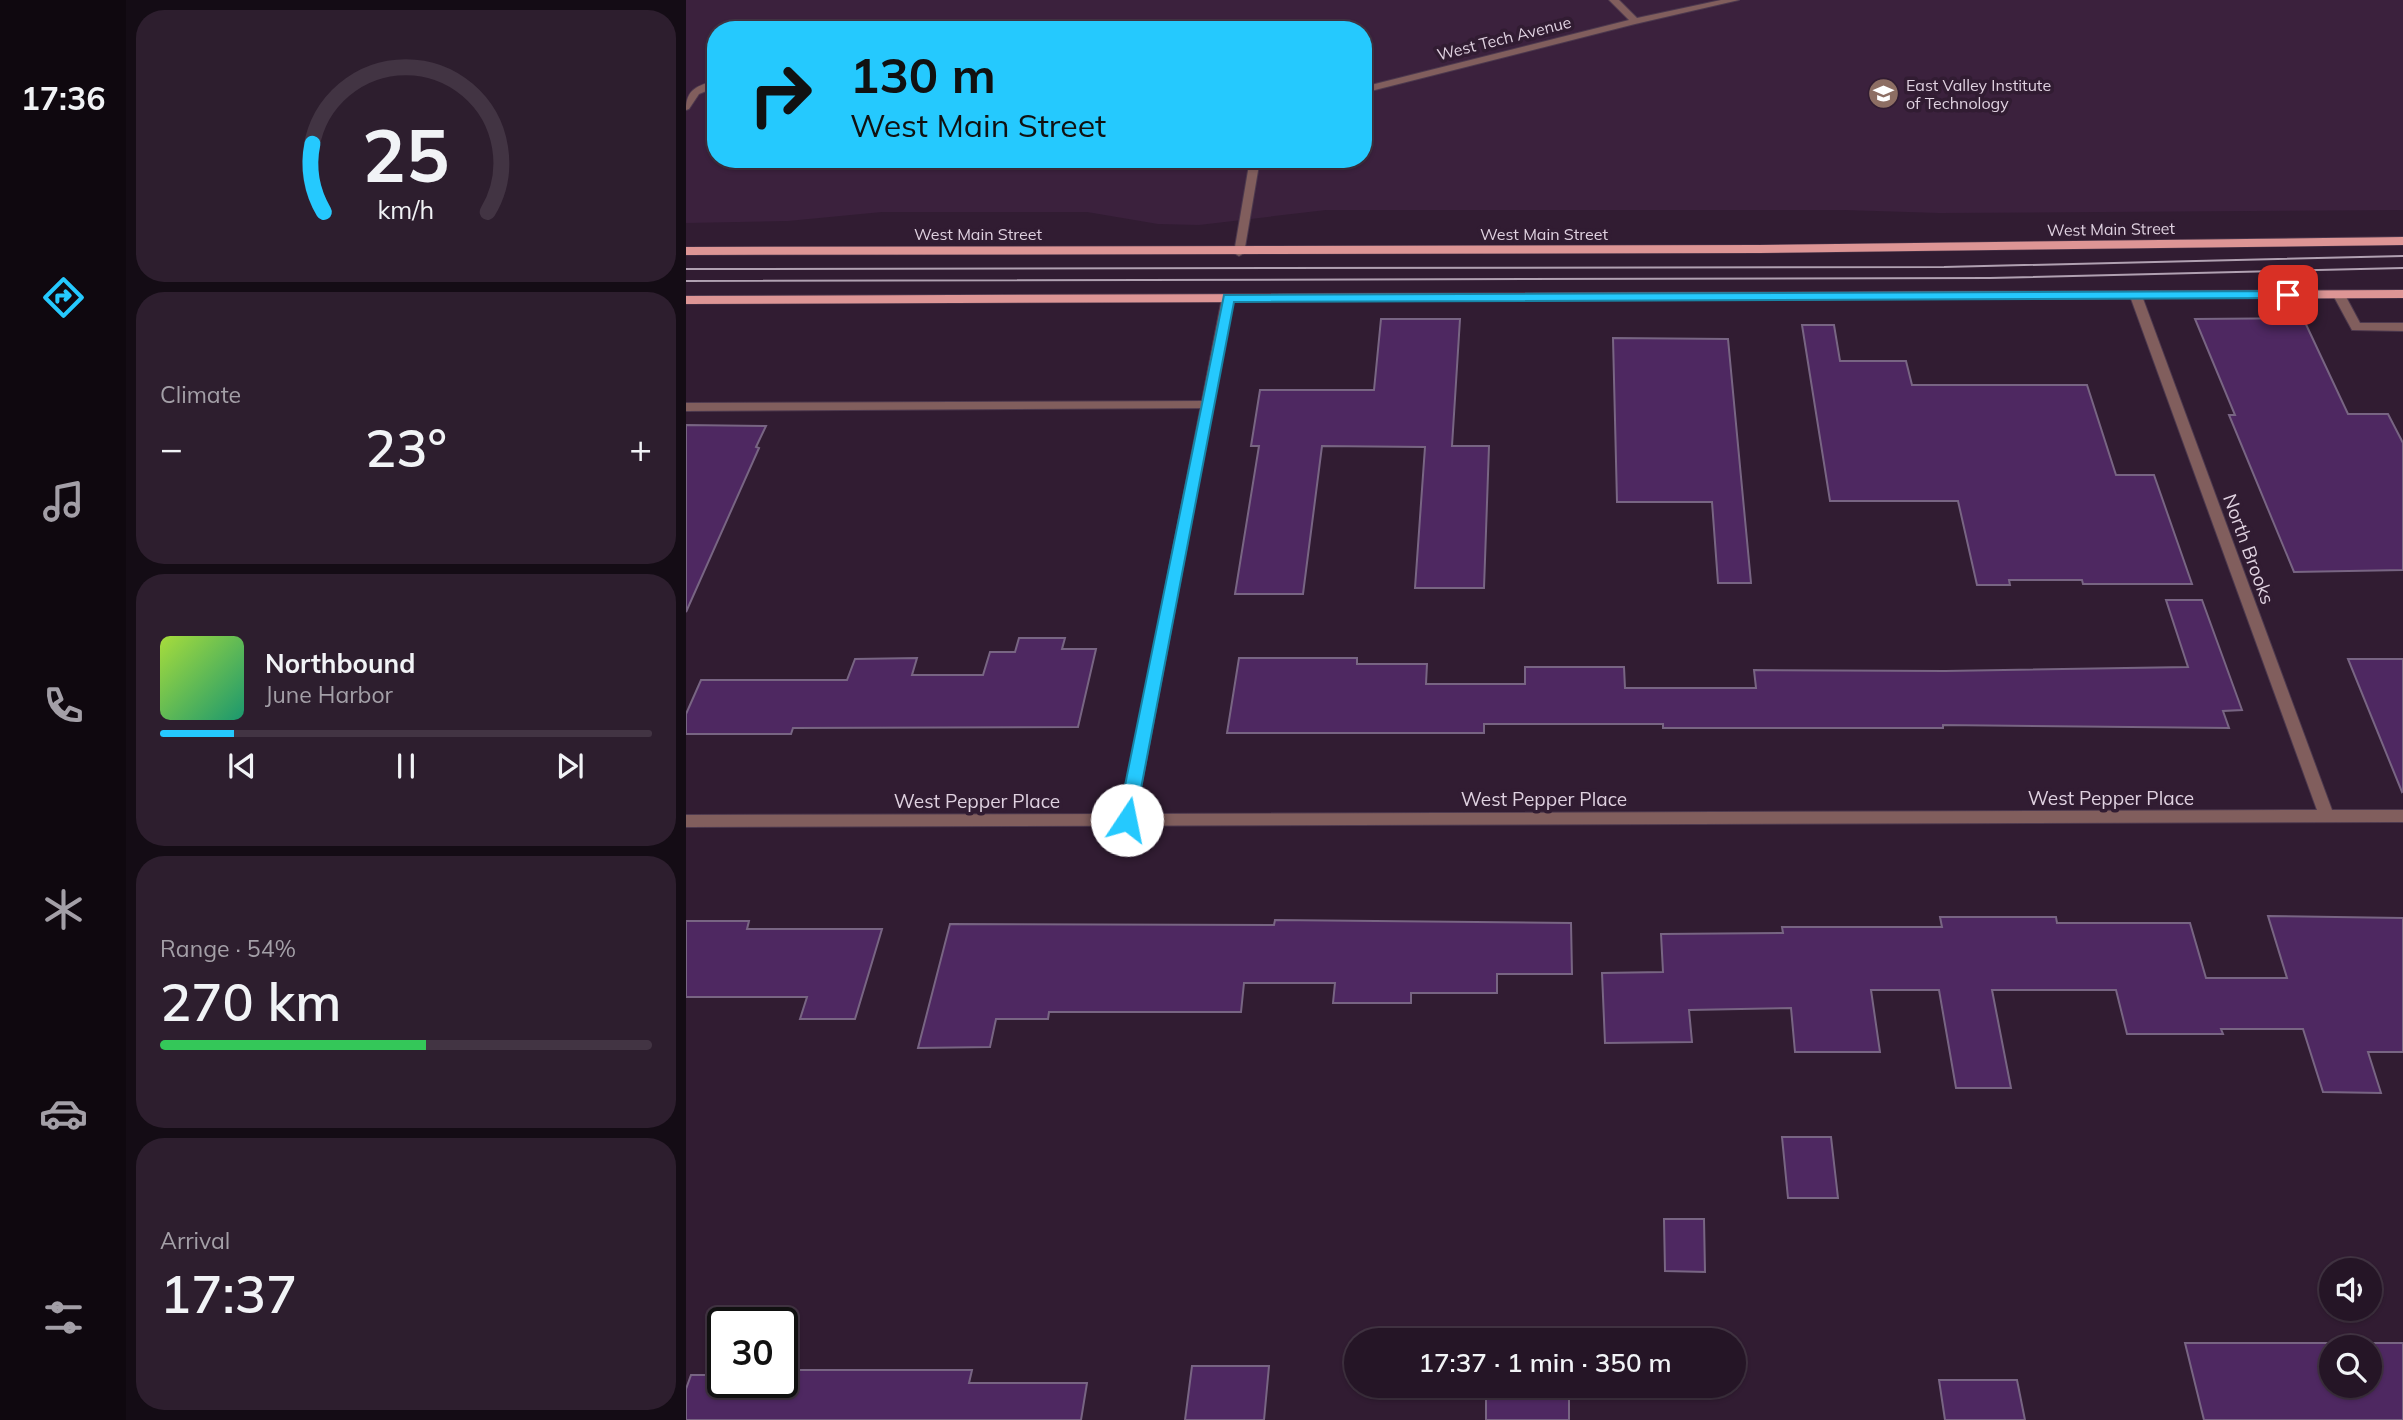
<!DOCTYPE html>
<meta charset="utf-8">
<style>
:root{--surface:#251526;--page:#2d1e2e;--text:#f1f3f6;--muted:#a39fa7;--line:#423443;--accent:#25c9fe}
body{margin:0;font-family:Mulish,sans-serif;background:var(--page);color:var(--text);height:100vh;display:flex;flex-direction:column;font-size:26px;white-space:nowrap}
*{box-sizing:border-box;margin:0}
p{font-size:23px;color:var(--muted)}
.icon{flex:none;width:38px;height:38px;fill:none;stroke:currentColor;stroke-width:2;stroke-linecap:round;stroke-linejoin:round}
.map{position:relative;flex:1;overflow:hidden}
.drawer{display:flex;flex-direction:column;gap:10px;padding:10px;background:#140c15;width:560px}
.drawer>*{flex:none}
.banner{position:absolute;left:21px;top:21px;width:665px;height:147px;border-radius:28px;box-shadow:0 2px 5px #0004,0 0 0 2px var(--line);background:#25c9fe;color:#111;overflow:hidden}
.buttons{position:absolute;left:1633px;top:1258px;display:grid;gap:14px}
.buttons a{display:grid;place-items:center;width:63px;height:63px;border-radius:50%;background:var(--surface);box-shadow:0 2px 5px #0004,0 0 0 2px var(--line);font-size:35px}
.speed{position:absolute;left:21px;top:1307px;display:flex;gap:14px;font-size:35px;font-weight:700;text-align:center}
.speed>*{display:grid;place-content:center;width:91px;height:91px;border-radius:50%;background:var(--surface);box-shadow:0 2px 5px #0004,0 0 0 2px var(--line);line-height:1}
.speed .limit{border:4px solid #111;border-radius:10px;background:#fff;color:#111}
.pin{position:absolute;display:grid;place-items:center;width:60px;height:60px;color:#fff;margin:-30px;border-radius:14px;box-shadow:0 4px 10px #0006}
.me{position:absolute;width:77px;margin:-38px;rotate:11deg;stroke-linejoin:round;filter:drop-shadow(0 0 5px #0008)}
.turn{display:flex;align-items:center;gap:24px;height:147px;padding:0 28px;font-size:32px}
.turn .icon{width:91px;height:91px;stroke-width:2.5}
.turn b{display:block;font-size:49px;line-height:60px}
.big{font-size:52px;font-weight:600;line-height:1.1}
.drawer .tile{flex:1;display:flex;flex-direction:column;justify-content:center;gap:10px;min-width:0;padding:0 24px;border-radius:28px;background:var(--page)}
.drawer .dial{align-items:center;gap:0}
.dial svg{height:182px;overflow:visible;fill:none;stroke:var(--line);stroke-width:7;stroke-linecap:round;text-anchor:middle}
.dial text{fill:var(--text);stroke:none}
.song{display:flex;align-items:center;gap:21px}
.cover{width:84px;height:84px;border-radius:10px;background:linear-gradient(135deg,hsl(80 70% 55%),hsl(160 70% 35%))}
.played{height:7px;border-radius:4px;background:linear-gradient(90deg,var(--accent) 15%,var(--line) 15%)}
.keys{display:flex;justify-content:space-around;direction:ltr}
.heat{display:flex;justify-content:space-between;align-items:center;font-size:38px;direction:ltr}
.charge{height:10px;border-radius:5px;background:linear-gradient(90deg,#34c759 54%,var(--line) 0)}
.trip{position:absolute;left:658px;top:1328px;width:402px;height:70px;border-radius:35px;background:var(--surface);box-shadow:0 2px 5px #0004,0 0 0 2px var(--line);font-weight:600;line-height:70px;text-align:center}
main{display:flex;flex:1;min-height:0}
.tab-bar{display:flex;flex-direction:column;width:126px;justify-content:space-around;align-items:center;background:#0f080f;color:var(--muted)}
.tab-bar .icon{width:49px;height:49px}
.tab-bar .on{color:var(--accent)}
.tab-bar b{font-size:32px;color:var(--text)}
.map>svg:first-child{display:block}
.built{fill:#3b213d;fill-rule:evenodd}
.building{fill:#4e2861;stroke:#786583;stroke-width:2;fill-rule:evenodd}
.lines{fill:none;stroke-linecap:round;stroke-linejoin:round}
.lane-casing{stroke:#4d394e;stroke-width:2}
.street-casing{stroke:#4d394e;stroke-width:2}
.primary-casing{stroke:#4d394e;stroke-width:1}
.lane{fill:#815e5d;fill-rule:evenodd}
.street{fill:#815e5d;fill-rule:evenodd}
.primary{fill:#dd9595;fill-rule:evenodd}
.tram{stroke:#b1a1b2;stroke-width:2}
.route{fill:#25c9fe;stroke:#1883a5;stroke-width:2}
.labels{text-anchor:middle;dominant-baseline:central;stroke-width:7;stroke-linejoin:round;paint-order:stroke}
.far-street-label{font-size:16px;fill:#dfd1e0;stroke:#311c32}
.far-poi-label{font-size:16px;fill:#dfd1e0;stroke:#311c32;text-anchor:start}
.street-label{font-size:19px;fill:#dfd1e0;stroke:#311c32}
</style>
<main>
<nav class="tab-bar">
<b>17:36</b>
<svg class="icon on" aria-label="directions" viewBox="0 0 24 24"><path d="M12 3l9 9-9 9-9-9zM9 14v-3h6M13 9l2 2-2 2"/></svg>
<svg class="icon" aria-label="music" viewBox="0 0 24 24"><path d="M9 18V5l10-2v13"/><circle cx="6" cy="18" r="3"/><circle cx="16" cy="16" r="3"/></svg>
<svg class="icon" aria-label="phone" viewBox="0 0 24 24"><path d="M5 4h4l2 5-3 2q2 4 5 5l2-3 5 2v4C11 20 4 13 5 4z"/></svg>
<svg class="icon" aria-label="climate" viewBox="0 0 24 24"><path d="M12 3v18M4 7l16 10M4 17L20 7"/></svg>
<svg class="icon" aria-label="car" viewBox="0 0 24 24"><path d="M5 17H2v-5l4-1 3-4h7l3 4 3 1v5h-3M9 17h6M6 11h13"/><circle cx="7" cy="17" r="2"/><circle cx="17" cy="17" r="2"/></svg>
<svg class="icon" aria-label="filters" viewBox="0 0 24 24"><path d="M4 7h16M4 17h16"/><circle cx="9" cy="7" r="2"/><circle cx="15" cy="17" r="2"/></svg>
</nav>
<section class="drawer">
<div class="tile dial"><svg viewBox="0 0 100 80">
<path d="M14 69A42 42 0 1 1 86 69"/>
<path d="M14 69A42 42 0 0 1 9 39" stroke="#25c9fe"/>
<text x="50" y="56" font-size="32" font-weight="700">25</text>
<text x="50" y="72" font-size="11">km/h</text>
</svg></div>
<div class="tile"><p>Climate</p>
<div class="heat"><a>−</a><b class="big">23°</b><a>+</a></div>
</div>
<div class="tile">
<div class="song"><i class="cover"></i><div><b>Northbound</b><p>June Harbor</p></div></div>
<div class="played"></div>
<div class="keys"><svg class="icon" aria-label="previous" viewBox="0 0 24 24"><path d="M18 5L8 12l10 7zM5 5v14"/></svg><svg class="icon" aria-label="pause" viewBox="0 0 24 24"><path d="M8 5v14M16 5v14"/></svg><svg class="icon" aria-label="next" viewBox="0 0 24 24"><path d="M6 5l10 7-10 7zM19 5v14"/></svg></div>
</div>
<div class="tile"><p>Range · 54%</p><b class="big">270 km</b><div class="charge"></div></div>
<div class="tile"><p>Arrival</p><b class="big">17:37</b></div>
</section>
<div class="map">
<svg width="1717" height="1420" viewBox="0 0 1717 1420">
<rect width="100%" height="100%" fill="#311c32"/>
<!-- built -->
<path class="built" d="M0,0h1717v210l-464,3 -95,-3h-518l-127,15 -41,-1 -71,-12h-205l-94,9 -102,2zM30,30h647v129h-647z"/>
<!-- building -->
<path class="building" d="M1617,318l45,96h40l15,29v127l-109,2 -65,-157h6l-40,-96z
M695,319h79l-8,127h37l-5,142h-69l10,-141 -103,-1 -19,148h-68l24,-148h-8l9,-56h114z
M1116,325h32l6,36h66l6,24h175l29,90h38l38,109h-109l-1,-4h-73l1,5h-33l-19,-84h-128z
M927,338l115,1 23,244h-33l-6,-81h-95z
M0,425l80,1 -10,21 3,1 -73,164z
M1480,600h36l40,110 -19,1 6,17 -286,-3v3h-280v-4h-179v9h-257l12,-75h118v6h70l-1,20h99v-17h99l1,21h131l-2,-18 191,1 243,-4z
M333,638h46l-3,11h34l-18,78 -285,1 -2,6h-105v-20l15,-34h146l8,-21 62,-1 -5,17h71l7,-23h25z
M1662,659h55v132l-1,1z
M1582,916l135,2v134h-35l13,41 -58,-1 -20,-63h-82l2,5h-96l-11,-44h-124l19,98h-55l-17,-98h-68l9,62h-85l-4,-44 -102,2 3,32 -87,1 -3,-70 61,-1 -2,-38 122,-1 -1,-6h160l-2,-10h116l1,6h133l16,55h81z
M589,920l296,3 1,51h-75v19h-86v10h-78l2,-20h-91l-3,29h-192l-1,7h-52l-6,28 -72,1 32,-124 324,1z
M0,921h63l-2,8h135l-27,90h-55l7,-22h-121z
M1096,1137h49l7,61h-50z
M978,1219h40l1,53 -40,-1z
M1499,1343h218v77h-199zM1645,1348h39v38h-39z
M506,1366h77l-5,54h-79z
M96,1370h190l-3,13h118l-6,37h-395v-31l5,-14h32v7h59z
M1253,1380h78l8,40h-80z
M800,1386h83v34h-83z"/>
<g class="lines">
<defs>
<path id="lane" d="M923,0h10l18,18 84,-18h18l-104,24 -272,69v-6l266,-67z
M30,80v7l-17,7 -10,15 -3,1c0,-21 11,-24 30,-30z
M564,159h10l-16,94 -5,3 -5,-3z
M1653,292l6,3 15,28h43v8l-51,-1 -19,-35z
M521,401l4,1v6l-525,3v-8z"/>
<path id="street" d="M1450,293l6,3 190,514h71v12l-1717,5v-12l435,-1 101,-516 6,-3 6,3 -98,516 1181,-4 -187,-514z"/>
<path id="primary" d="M1717,237v8l-644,8 -1073,2v-8l1073,-2z
M1717,290v8l-1717,6v-8z"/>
</defs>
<!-- lane casing -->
<use href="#lane" class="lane-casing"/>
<!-- street casing -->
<use href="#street" class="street-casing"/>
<!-- primary casing -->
<use href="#primary" class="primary-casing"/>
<!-- lane -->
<use href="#lane" class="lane"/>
<!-- street -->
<use href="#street" class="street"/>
<!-- primary -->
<use href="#primary" class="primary"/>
<!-- tram -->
<path class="tram" d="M0,269l1258,-2 459,-11
M0,281l1304,-3 413,-10"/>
</g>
<!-- route -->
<path class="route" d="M1602,291l6,4 -2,3 -1058,4 -99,518 -2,5h-12l-3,-5 106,-525z"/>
<!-- icons -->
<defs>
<symbol id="school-disc" viewBox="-11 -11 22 22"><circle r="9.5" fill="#8d6e63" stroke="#311c32"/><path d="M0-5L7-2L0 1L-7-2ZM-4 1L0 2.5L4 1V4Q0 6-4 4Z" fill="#fff"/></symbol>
</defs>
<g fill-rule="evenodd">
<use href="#school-disc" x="1180" y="76" width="35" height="35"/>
</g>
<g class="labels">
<!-- far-street labels -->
<g class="far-street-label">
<text transform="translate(818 38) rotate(-14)">West Tech Avenue</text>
<text transform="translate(1425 229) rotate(-1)">West Main Street</text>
<text x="292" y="234">West Main Street</text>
<text x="858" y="234">West Main Street</text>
</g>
<!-- far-poi labels -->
<g class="far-poi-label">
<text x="1220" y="85">East Valley Institute<tspan x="1220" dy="18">of Technology</tspan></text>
</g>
<!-- street labels -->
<g class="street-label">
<text transform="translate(1563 549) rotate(70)">North Brooks</text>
<text x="1425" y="798">West Pepper Place</text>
<text x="858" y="799">West Pepper Place</text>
<text x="291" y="801">West Pepper Place</text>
</g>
</g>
</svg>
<div class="buttons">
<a><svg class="icon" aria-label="sound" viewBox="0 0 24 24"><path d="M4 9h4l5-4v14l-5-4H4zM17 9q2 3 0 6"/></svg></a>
<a><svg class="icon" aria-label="search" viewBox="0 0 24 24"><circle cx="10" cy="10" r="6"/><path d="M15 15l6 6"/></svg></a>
</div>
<div class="speed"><div class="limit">30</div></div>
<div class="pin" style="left:1602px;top:295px;background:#d93025"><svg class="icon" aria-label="arrive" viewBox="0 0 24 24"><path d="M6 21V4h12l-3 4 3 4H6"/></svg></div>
<svg class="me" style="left:441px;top:820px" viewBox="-20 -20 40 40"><circle r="19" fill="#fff"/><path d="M0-13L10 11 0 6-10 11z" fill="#25c9fe"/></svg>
<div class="trip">17:37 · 1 min · 350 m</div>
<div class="banner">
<div class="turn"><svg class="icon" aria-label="right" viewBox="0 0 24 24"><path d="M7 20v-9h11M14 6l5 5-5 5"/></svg><div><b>130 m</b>West Main Street</div></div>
</div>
</div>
</main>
